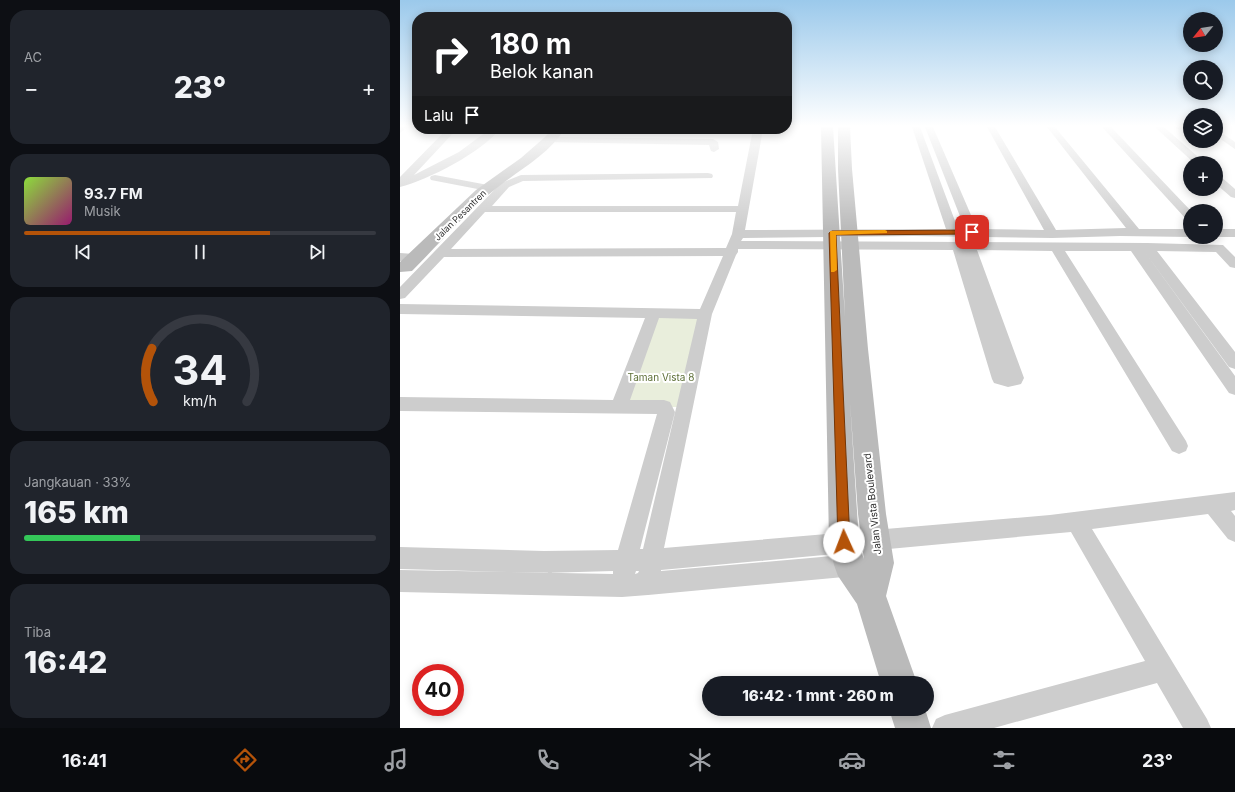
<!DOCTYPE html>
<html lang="id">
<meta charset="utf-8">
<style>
:root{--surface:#171b24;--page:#20242c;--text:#f1f3f6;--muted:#9ea1a6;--line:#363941;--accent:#b45309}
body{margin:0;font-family:Inter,sans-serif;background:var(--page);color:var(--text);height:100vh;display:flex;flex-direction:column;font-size:15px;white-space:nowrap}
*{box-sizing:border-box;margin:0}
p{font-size:13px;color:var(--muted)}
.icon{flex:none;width:22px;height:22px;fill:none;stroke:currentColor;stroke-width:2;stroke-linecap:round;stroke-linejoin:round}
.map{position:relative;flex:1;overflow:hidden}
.sheet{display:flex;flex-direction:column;gap:10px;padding:10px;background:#0d0f14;width:400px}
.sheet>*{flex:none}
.banner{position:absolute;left:12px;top:12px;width:380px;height:122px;border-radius:16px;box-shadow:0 2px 10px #0003;background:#202124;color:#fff;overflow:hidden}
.needle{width:26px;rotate:240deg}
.tools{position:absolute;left:783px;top:12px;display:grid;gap:8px}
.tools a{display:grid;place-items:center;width:40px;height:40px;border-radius:50%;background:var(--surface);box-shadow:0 2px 10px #0003;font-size:20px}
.speed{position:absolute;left:12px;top:664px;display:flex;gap:8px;font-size:20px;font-weight:700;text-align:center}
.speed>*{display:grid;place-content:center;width:52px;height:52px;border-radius:50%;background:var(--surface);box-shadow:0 2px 10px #0003;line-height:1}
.speed .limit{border:6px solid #d22;background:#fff;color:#111}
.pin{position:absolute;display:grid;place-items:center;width:34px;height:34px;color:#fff;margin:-17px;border-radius:8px;box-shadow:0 2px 6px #0006}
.me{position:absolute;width:44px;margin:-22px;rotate:358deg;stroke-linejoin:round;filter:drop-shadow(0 0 3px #0008)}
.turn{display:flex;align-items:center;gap:14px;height:84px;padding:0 12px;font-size:18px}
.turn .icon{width:52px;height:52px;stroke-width:2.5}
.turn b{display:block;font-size:28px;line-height:34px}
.then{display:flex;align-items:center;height:38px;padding:0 12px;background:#0003;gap:8px;font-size:15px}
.big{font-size:30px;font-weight:800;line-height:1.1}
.sheet .widget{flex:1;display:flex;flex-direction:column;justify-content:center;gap:6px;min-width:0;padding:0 14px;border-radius:16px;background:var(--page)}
.sheet .dial{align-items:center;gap:0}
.dial svg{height:104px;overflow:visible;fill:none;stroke:var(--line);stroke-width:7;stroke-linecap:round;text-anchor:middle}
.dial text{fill:var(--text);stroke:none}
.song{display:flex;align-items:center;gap:12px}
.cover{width:48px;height:48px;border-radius:6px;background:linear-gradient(135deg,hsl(90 70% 55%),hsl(320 70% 35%))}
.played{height:4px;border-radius:2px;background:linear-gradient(90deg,var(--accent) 70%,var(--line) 70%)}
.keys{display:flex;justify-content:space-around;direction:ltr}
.heat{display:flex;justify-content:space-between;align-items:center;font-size:22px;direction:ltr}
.charge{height:6px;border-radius:3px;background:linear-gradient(90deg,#34c759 33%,var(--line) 0)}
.trip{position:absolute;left:302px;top:676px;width:232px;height:40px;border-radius:20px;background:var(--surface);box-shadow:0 2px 10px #0003;font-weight:800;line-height:40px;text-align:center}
.tab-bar{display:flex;height:64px;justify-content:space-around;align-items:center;background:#090b0e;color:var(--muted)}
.tab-bar .icon{width:28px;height:28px}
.tab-bar .selected{color:var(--accent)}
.tab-bar b{font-size:18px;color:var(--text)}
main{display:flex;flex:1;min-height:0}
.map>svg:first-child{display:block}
.green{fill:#e9eedc}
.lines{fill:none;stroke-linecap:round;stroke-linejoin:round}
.street{fill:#cdcdcd;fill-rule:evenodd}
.secondary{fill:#bababa;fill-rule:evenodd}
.route{fill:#b45309;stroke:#753606}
.slow{fill:#f59e0b}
.labels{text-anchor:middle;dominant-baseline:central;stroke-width:4;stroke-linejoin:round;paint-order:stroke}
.far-street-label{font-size:9px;fill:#303030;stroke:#fff}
.park-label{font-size:10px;fill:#5e7038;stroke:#fff}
.street-label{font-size:10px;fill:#303030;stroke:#fff}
</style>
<main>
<section class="sheet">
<div class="widget"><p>AC</p>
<div class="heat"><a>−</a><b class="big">23°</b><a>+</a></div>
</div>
<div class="widget">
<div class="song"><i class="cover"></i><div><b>93.7 FM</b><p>Musik</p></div></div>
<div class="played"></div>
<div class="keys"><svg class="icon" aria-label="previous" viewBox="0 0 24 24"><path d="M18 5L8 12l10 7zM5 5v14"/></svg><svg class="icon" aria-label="pause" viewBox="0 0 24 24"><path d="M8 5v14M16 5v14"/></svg><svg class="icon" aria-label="next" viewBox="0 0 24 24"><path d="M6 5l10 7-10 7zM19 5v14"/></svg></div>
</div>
<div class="widget dial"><svg viewBox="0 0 100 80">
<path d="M14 69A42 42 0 1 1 86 69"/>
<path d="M14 69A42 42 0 0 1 13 28" stroke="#b45309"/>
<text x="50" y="56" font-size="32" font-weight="700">34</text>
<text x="50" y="72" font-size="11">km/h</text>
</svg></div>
<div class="widget"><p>Jangkauan · 33%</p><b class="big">165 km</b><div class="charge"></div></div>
<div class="widget"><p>Tiba</p><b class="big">16:42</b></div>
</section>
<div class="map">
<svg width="835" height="728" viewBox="0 0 835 728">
<rect width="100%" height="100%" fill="#fff"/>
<!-- green -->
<path class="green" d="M254,313l51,1 -20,93h-66z"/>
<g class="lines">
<!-- street -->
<path class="street" d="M0,127h8l-8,6z
M512,127h8l38,102h7l-40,-102h8l44,102 67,1 -57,-103h8l61,103 70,-2 -79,-101h8l84,102h51v8l-70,-1 -68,2 -138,-2 -171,2 -2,3 406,2 76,2 12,12v11l-5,-1 -14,-15 -59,-1 78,101v17l-6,-2 -85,-116 91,125v19l-6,-2 -98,-142h-66l121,190 2,5 -2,5 -7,3 -7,-3 -120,-200 -75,-1 47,128 -3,6 -13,3 -14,-4 -2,-4 -39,-129 -215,-1v3l-2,3 -24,59 -48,234 386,-33 185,-23v18l-4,1 4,5v26l-7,-3 -20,-25 -116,15 115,190 4,9h-28l-26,-45 -163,45h-62l4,-9 9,-4 200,-54 -74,-129 -410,38v1l194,-17 8,3 3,8 -3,8 -8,3 -207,19 -26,2 -222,-5v-22l213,4v-3l-69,2 -144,-4v-22l144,4 74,-1 39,-136 -257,-3v-14l213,3 32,-82 -245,-4v-10l300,5 23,-53 -279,1 -39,41 -5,1v-12l101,-104 20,-8 187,-2 4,1 1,2 -1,2 -189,3 -14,6 -17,19h246l15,-77h10l-18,101 201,-1zM85,212h251l-4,22 -6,14 -275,1zM259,318l38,1 -54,230h-3l35,-137 -5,-10 -6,-2h-34zM236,571h3l-1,2 -3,1z
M702,127h9l80,84 -1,9 -4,-1z
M755,127h9l41,36h-11z
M776,127h14v4l-13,-2z
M47,129h10l-43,46 45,-23 31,-23h10c-18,23 -72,51 -100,58v-10z
M816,129l19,13v7l-19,-13z
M150,137l163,2 5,3 1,7 -5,3 -3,-1 -2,-6 -162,-3 -2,-2 2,-2z
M35,175l53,10 5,3 -5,3 -57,-11 -1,-2 1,-2z
M816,175l4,1 15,13v9l-4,-1 -15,-13z
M816,229h19v8h-19z
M0,253l14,1 1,3 -1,3 -14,1z"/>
<!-- secondary -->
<path class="secondary" d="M421,127h12l12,190 -7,-148v-42h12l2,42 16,180 18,165 8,49 -8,33 31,87h-36l-24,-79 -19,-28 -4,-11 -5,-23zM450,402l8,112 6,46 -5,-18z
M152,129h13c-20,30 -53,44 -79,68 -26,22 -49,49 -74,74l-12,1v-10l76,-72 45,-32 24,-21z
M489,709h36l6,19h-36z"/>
</g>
<!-- sky -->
<linearGradient id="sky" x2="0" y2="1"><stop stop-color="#9bc9eb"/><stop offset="0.55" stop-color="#fff"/><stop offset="1" stop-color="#fff" stop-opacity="0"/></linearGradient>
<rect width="835" height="229" fill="url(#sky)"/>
<!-- route -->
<path class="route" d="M572,230l3,2 -1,2 -138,1 14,307 -2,4 -4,2 -4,-2 -2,-4 -9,-309 3,-2z"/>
<!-- slow -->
<path class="slow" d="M485,230l2,1v2l-51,2 1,35 -3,2h-3l-1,-41z"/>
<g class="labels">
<!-- far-street labels -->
<g class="far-street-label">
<text transform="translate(60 215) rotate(-44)">Jalan Pesantren</text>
</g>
<!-- park labels -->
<g class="park-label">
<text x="261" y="377">Taman Vista 8</text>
</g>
<!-- street labels -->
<g class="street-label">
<text transform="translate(472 504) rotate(-96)">Jalan Vista Boulevard</text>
</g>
</g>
</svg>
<div class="tools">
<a><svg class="needle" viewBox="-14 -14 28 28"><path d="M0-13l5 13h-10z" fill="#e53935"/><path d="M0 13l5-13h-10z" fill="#9ea1a6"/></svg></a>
<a><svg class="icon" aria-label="search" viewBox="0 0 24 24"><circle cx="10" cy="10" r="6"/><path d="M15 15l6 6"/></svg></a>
<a><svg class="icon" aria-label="layers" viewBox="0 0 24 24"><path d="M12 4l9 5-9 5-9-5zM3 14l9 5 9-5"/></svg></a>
<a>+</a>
<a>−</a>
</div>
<div class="speed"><div class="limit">40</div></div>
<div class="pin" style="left:572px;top:232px;background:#d93025"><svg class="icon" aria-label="arrive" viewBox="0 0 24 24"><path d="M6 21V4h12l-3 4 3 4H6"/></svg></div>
<svg class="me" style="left:444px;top:542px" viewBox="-20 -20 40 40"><circle r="19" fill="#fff"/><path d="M0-13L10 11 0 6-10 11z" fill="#b45309"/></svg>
<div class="trip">16:42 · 1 mnt · 260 m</div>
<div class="banner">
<div class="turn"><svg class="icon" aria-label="right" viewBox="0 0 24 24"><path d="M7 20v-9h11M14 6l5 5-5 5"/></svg><div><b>180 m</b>Belok kanan</div></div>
<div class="then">Lalu<svg class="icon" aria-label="arrive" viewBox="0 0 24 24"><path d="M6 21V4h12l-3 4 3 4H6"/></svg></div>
</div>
</div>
</main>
<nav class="tab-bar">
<b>16:41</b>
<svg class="icon selected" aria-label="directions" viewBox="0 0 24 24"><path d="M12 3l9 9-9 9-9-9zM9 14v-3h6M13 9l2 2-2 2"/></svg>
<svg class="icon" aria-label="music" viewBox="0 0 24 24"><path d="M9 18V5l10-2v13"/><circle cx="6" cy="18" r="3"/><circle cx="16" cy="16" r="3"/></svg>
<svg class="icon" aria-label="phone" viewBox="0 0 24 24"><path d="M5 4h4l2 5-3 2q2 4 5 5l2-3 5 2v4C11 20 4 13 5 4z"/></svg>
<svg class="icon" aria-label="climate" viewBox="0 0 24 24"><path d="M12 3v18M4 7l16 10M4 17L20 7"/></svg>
<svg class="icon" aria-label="car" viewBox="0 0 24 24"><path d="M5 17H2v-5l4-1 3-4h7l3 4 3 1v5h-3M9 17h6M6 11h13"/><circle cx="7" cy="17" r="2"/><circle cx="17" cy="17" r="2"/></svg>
<svg class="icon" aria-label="filters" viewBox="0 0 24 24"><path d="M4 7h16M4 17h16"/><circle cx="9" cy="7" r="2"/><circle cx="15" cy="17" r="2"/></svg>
<b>23°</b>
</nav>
